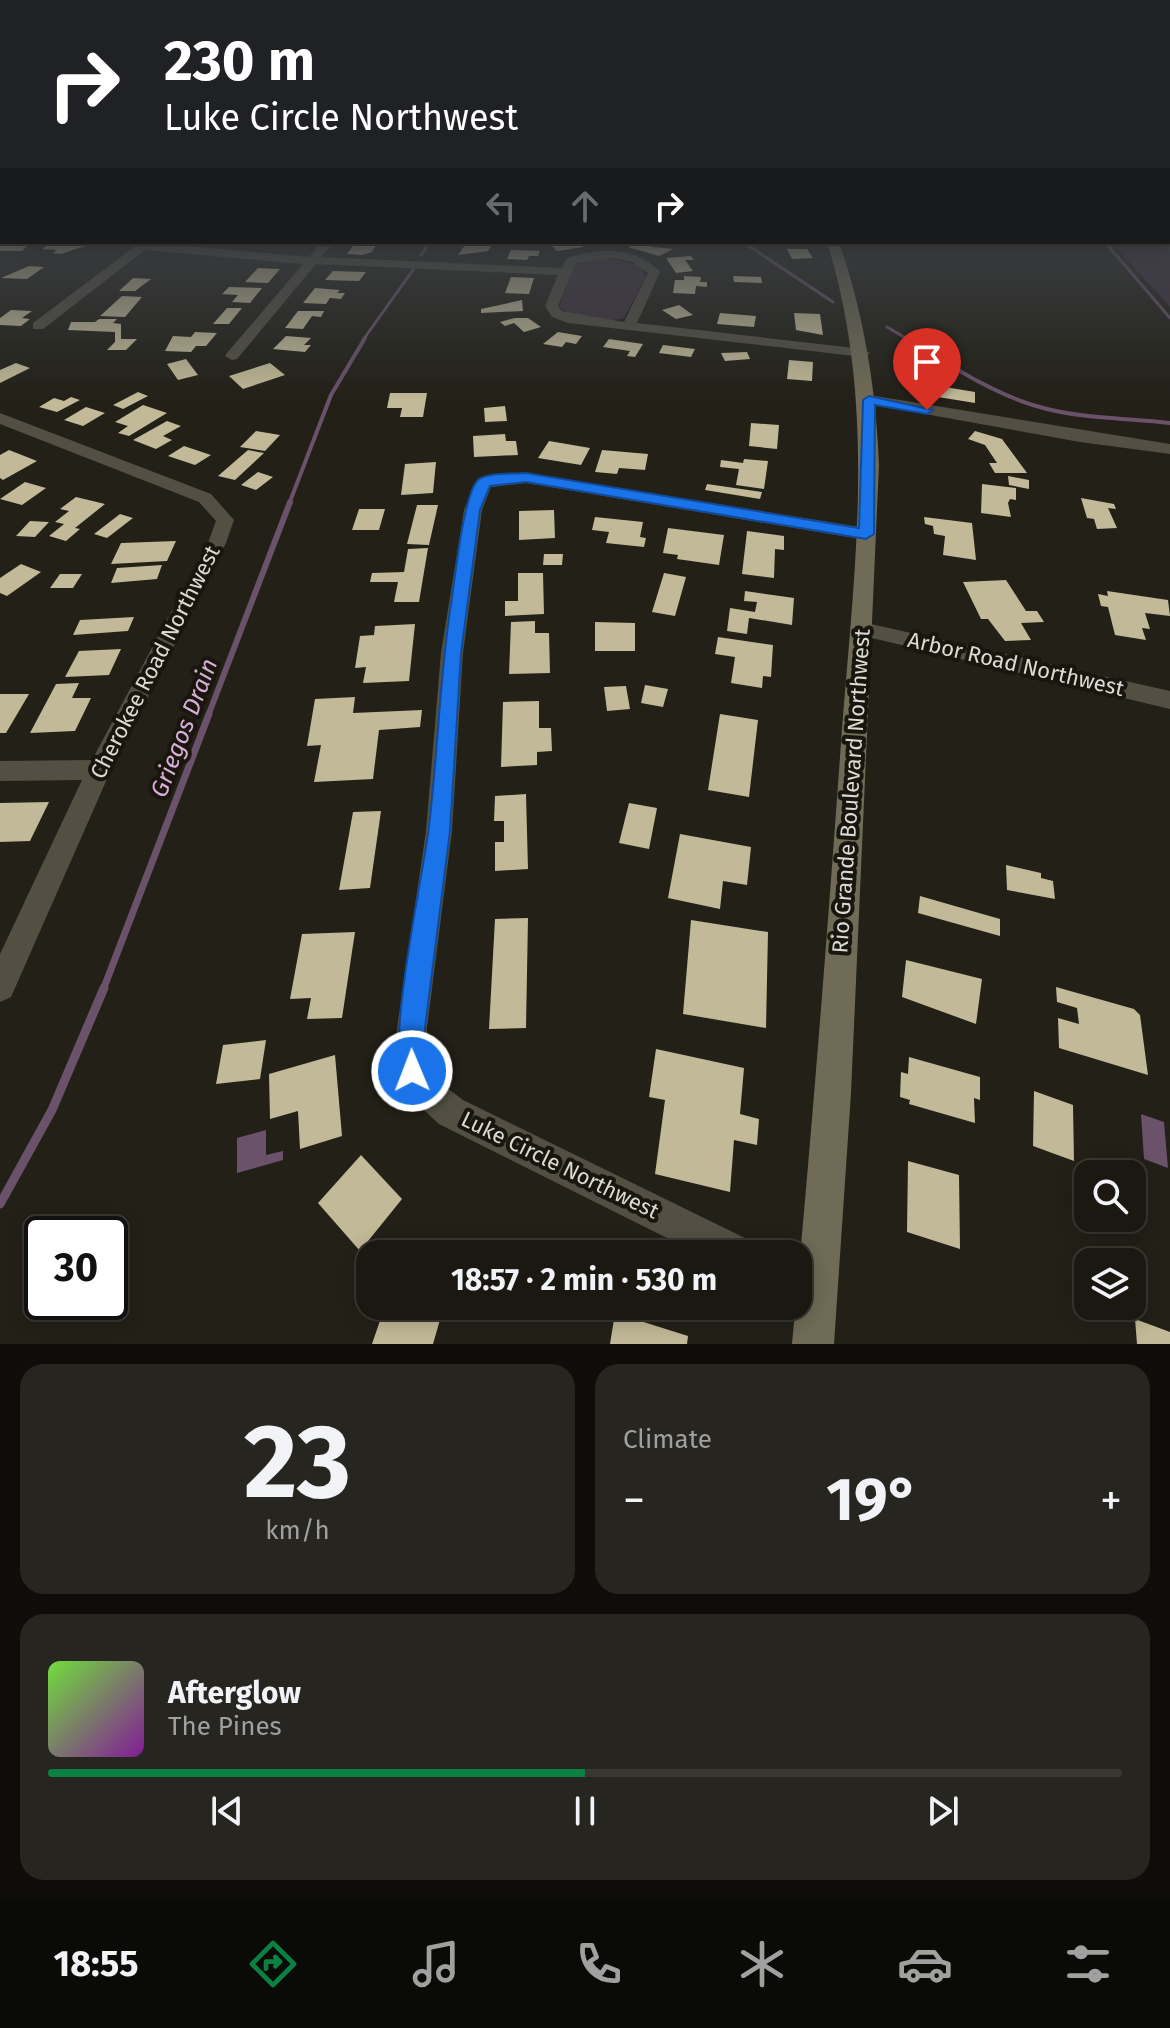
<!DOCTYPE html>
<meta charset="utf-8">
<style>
:root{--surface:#1a1811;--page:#27251f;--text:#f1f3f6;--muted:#9fa09f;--line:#383731;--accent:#0b8043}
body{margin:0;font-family:"Fira Sans",sans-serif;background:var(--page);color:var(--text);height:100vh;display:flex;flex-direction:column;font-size:30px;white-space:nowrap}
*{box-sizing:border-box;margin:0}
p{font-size:26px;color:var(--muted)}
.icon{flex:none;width:44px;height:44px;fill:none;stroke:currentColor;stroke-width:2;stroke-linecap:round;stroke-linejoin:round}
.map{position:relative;height:1344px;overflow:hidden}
.details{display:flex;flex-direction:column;gap:20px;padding:20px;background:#0e0d09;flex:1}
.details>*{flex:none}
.hud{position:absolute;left:0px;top:0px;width:1170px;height:244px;box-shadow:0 4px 20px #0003,0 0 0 2px var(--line);background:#202124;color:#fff;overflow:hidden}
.tools{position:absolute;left:1074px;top:1160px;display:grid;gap:16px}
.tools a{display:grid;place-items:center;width:72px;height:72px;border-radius:16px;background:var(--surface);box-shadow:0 4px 20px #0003,0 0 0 2px var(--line);font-size:40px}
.speed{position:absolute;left:24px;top:1216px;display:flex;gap:16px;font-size:40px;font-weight:700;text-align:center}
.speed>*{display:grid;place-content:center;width:104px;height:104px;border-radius:50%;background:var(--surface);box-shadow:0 4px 20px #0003,0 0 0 2px var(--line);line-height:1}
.speed .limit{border:4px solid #111;border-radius:12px;background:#fff;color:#111}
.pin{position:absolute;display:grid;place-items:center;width:68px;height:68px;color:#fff;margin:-82px -34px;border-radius:50% 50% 50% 0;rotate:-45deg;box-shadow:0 0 8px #0007}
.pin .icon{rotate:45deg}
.me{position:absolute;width:88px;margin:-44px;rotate:359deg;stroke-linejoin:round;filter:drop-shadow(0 0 6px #0008)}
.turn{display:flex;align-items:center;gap:28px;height:168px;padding:0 32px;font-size:36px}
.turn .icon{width:104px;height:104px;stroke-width:2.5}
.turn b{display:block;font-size:56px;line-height:68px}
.lanes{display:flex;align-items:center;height:76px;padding:0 32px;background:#0003;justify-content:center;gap:40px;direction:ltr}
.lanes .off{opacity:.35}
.big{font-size:60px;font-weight:700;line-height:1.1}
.details .widget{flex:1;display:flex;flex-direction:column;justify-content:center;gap:12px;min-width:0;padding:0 28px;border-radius:24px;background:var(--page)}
.details .dial{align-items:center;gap:0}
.dial b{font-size:104px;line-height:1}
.song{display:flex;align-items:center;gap:24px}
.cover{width:96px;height:96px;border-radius:12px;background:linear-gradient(135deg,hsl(100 70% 55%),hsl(290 70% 35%))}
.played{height:8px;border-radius:4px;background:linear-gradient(90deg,var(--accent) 50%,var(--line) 50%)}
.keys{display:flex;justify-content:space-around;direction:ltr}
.heat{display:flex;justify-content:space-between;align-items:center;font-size:44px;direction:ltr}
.details .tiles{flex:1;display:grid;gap:20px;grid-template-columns:1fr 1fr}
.widget:last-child{grid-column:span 2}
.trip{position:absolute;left:356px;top:1240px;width:456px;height:80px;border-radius:24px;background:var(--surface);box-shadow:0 4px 20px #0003,0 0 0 2px var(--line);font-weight:700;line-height:80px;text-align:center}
.dock{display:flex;height:128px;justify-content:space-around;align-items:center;background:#0a0a07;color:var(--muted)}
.dock .icon{width:56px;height:56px}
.dock .selected{color:var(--accent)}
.dock b{font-size:36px;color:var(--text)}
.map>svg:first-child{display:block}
.green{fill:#3f313f}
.water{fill:#69526a}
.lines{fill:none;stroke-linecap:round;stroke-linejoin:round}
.stream-far4{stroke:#69526a;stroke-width:3}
.stream-far3{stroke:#69526a;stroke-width:4}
.stream-far2{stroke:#69526a;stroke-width:6}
.stream-far1{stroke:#69526a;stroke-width:7}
.stream{stroke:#69526a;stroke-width:9}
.building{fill:#c1b997}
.street{fill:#535043;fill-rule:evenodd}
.secondary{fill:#706b56;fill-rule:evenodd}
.route{fill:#1a73e8;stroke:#114b97;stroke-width:2}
.labels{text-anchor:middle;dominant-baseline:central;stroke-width:8;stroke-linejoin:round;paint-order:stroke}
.street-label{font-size:22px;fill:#dbdad4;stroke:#19160e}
.water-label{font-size:24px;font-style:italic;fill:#d8aeda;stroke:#19160e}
</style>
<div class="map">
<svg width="1170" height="1344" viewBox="0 0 1170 1344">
<rect width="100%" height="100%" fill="#222017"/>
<!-- green -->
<path class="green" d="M1168,217h2v90l-59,-65h57z
M603,257l35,8 8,11 -22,42c-17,5 -52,1 -65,-11l16,-43z"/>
<!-- water -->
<path class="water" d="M1141,1114l23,8 4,46 -24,-9z
M266,1130v25l17,-4v9l-46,13v-35z"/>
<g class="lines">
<!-- stream-far4 -->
<path class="stream-far4" d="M743,242l90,60
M1105,242l65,76
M421,255l9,-13
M887,327l22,13
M363,340l50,-70"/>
<!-- stream-far3 -->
<path class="stream-far3" d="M905,338c42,25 84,54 131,68 43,13 90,12 134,17
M289,504l42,-109 34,-57"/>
<!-- stream-far2 -->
<path class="stream-far2" d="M208,716l82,-214"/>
<!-- stream-far1 -->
<path class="stream-far1" d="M103,990l106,-276"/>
<!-- stream -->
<path class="stream" d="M0,1204l52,-94 52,-122"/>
</g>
<!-- building -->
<path class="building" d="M0,242h31l-9,9h-22z
M52,242h19l-4,3 18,1 -24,8 -8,-1 4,-3 -15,-1z
M344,242l33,1 -5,9 -10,3 -15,-1 6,-8 -11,-1z
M467,242h7l19,1 -5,8 -30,4z
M578,242l5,5 -26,4 -6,-6z
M638,242l15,5 20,2 -14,7 -31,-9z
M787,249h20l6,9 -21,1z
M511,250l29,1 -2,5h-9l-2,4 -20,-1z
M691,256l3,4h-9l8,11 -17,2 -10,-15z
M29,266l15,1 -17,12 -26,-1z
M258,268l22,1 -12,14 -23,-1z
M333,271l33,1 -7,9 -34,-1z
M684,276l17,1 -1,5h7v5l-11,-1 -1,8 -22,-1 2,-13h9z
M733,276l28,1 1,6 -28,-1z
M511,277l23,1 -5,16 -24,-1z
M133,278l18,1 -16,12h-16z
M229,287l33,1 -12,15 -18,-1 6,-7 -16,-1z
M315,288l25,2 -3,3h8l-4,6 -11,-1 -4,6 -23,-1z
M122,296l20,1 -17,20 -25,-1z
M522,300l1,11 -42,2v-4z
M679,305l14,10 -17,4 -14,-9z
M227,308h15l-13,16h-16z
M11,310l21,1 -10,7 8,1 -9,7 -21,-1v-7z
M298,311h26l-3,6 -9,-1 -9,13 -18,-1z
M720,313l36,3 -2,11 -37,-3z
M794,313l26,1 3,21 -27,-5z
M515,318h13l13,9 -17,5 -10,-9 -9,3 -5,-4z
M99,319h18l-4,4 8,1v15h16l-11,11h-19l8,-8v-10l-47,-2 3,-8h24z
M195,332l22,1 -11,13h-10l-5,6 -26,-1 8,-15 18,1z
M558,332l24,4 -6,8 -10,-2 -4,5 -19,-3z
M286,336l25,2 -7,7h7l-6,7 -32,-3z
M609,339l34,5 -8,13 -8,-1 3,-5 -27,-4z
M663,345l32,4 -4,8 -32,-4z
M747,352l3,7 -25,2 -4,-8z
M186,359l12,16 -20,5 -11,-16z
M789,360l24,2 -1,19 -25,-2z
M16,363l14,5 -30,15v-13z
M270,363l15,12 -42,14 -14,-13z
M900,367l24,2 4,17 -24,-2z
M939,386l36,6v11l-37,-6z
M138,392l10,4 -25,13 -10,-4z
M390,393h37l-4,24h-23l2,-9h-15z
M71,397l9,3 -23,12 -18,-5 15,-9 10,3z
M143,405l24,8 -38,23 -11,-3 10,-7 -13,-4z
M505,406l2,15 -22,1 -1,-14z
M86,407l19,6 -22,13 -19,-6z
M167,421l14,5 -18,10 9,4 -16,9 -23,-9z
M751,423l28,2 -2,24 -28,-3z
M256,431l24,4 -15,16 -25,-4z
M975,431l27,8 25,34h-32l-6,-10h8l-12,-18 -17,-6z
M505,434l1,7h10l2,14 -44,2 -1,-21z
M549,441l41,7 -9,17 -43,-7z
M184,446l27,9 -16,10 -27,-9z
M9,450l28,11 -34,19 -3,-2v-23z
M248,450l16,3 -29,27 -17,-4z
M602,450l46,4 -3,16 -26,-2 -2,6 -22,-2z
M744,459l24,2 -4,28 -28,-4 3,-16 -19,-2 1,-7 22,3z
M436,462l-3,31 -32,2 4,-31z
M258,472l15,5 -17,13 -15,-5z
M1008,476l21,4v9l-20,-4z
M25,482l21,6 -24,17 -22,-6z
M707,484l55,8 -2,7 -55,-9z
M982,484l34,4v12l-6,-1 -2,4 3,14 -30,-4z
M76,497l29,7 -30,24 5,1 -14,12 -17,-5 15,-12 -9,-2 14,-11 -9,-2z
M1081,498l33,6 2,5 -8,-1 9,20 -20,1 -3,-10 -7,-1z
M417,505h21l-9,40 -22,-1z
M359,509h26l-6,21h-27z
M554,510l1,28 -36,2v-29z
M120,514l13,4 -26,20 -13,-4z
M595,517l48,5 -3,15 6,1 -2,9 -38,-4 3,-11 -17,-2z
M924,517l48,6 4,37 -33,-5 2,-19 -11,-2 -1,-8 -8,-2z
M30,521l19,1 -14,15 -19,-1z
M668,528l56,7 -5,30 -42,-6 1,-4 -15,-2z
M747,531l37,5v14l-9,-1 -1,29 -32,-4z
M176,541l-9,20 -56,3 10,-21z
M428,548l-9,54h-25l4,-20h-28l2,-9 32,-1 4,-23z
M544,554h19l-1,11h-19z
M21,564l20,8 -34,24 -7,-3v-15z
M162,565l-5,14 -46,4 6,-15z
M518,573h25l1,41 -39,2v-15h13z
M664,573l22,4 -11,39 -23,-4z
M60,574h22l-9,14h-23z
M1006,580l20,31h11l7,11 -23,1 10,17 -26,1 -17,-22h-7l-18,-37z
M745,591l49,7 -2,27 -43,-7 -2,16 -20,-3 3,-23 25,4 2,-10 -13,-1z
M1107,591l61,9 2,16 -25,-3 5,16 -8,-1 4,12 -31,-5 -7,-28 -7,-1 -3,-12 10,2z
M134,617l-6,14 -55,4 7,-15z
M535,621v12h14l1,40 -41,1 2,-52z
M595,622l40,1v28h-40z
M415,624l-6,57 -46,2 3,-16 -11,1 5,-32 14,-1 1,-9z
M718,637l55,8 -2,32 -8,-1 -1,12 -31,-5 4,-26 -20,-3z
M121,649l-12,26 -44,2 14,-26z
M79,683l-7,15h19l-16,33 -45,2 26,-49z
M645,685l23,4 -5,18 -22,-4z
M626,686l4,23 -23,2 -3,-24z
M0,694h29l-23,39h-6z
M355,697l-2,16 69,-3 -2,17 -41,3 -6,49 -59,3 7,-37 -14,1 8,-47z
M539,701v27h12l1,23 -15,1v13l-36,2 2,-65z
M720,714l38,6 -9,77 -41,-7z
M526,794l2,75 -33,2v-29h9v-21h-10l1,-25z
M49,802l-19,39 -30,1v-39z
M629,803l28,5 -8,41 -30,-6z
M381,811l-11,77 -31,2 14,-78z
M680,834l71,13 -4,38 -24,-4 -3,28 -52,-11z
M1006,865l35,8v5l12,3 2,18 -48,-9z
M920,896l80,23v17l-82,-23z
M528,918l-2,110 -37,1 6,-110z
M691,920l77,12 -2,96 -83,-14z
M355,932l-13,86 -35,1 4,-21 -21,1 12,-65z
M906,960l76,19 -6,45 -74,-27z
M1056,987l78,22 6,6 8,60 -89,-27 -1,-30 21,6 -2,-16 -20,-6z
M266,1040l-6,39 -44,5 7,-39z
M656,1049l88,19 -4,46 19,5 -2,26 -23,-5 -4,52 -75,-18 10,-74 -16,-3z
M335,1055l7,81 -42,13 -2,-38 -28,8 -1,-45z
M909,1057l71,20v23l-6,-2 1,25 -66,-19 1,-4 -10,-3 1,-25 7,2z
M1034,1091l39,14 1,56 -41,-15z
M361,1155l41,44 -42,52 -42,-48z
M908,1161l51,14 1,74 -53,-17z
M385,1306h59l-11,38h-61z
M615,1313l73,23 -1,8h-77z
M1135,1319l35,13v12h-33z"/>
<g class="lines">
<!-- street -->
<path class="street" d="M141,242l168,15 13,-15h12l-13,15 241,11 5,-10c31,-11 69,-12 93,14l-23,51 226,26 7,4 -7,4 -295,-34 -16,-6 -7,-11 13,-31 -242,-11 -79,95 -5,1 -7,-4 2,-3 76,-89 -158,-14 -102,79h-10v-6zM614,258l18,4 16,11 -24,49 -62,-11 -4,-5 18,-43z
M978,242h21l1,1 -6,3z
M869,395l301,49v10l-90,-12 -216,-39v-6z
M0,413l211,81 23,26 -8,23 -115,227 -100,227 -11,5v-48l82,-174 -82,1v-20l92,-1 116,-217 8,-22 -17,-19 -199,-78z
M526,473l340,55 9,6 -9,6 -340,-57 -35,4 -9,23 -19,143 -11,178 -25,197 1,38 10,15 25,19 288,141 5,13h-57l-260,-130 -23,-21 -15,-21 -5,-11 1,-43 29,-197 15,-178 23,-143 14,-32z
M862,622l308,69v18l-315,-75 -3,-5 3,-5z"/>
<!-- secondary -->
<path class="secondary" d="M827,242h12c25,73 37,146 40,223l-28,628 -17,251h-42c18,-191 34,-392 48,-587 12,-175 40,-344 -13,-515z"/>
</g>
<!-- sky -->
<linearGradient id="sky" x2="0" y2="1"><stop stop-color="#13120d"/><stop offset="0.53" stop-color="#3e4247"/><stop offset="1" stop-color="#3e4247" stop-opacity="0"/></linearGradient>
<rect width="1170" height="401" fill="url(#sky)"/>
<!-- route -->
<path class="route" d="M869,396l64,14 -6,4 -52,-9 -1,129 -8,5 -340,-57 -36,4 -10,24 -19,143 -11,178 -25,197v43l-3,9 -10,4 -9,-4c-16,-39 18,-196 25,-246 10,-77 11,-154 23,-230 4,-24 12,-109 27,-124 9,-8 37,-6 48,-7l333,55 4,-128z"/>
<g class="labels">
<!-- street labels -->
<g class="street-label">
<text transform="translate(155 662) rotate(-63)">Cherokee Road Northwest</text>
<text transform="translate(1016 664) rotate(13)">Arbor Road Northwest</text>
<text transform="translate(851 791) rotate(-86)">Rio Grande Boulevard Northwest</text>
<text transform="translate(560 1165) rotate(26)">Luke Circle Northwest</text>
</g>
<!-- water labels -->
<g class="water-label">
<text transform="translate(184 728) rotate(-69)">Griegos Drain</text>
</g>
</g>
</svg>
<div class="tools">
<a><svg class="icon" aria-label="search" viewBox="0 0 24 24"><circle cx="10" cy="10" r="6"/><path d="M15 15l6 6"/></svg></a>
<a><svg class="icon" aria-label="layers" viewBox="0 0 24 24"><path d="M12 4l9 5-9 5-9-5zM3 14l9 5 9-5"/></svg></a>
</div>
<div class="speed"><div class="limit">30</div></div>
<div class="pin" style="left:927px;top:410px;background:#d93025"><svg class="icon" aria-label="arrive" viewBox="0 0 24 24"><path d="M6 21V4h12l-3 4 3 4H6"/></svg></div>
<svg class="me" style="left:412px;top:1071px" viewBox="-20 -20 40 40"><circle r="17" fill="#1a73e8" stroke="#fff" stroke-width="3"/><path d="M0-11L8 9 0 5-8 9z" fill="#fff"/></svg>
<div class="trip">18:57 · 2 min · 530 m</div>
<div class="hud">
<div class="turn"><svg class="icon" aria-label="right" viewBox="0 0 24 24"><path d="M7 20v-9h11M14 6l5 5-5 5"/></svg><div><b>230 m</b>Luke Circle Northwest</div></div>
<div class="lanes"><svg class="icon off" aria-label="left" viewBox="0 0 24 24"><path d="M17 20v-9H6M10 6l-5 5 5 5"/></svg><svg class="icon off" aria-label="ahead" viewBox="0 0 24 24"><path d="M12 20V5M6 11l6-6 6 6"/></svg><svg class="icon" aria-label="right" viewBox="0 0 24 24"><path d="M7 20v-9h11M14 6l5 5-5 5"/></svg></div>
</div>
</div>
<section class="details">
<div class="tiles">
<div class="widget dial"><b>23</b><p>km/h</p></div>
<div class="widget"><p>Climate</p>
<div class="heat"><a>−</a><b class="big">19°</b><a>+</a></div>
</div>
<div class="widget">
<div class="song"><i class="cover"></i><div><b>Afterglow</b><p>The Pines</p></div></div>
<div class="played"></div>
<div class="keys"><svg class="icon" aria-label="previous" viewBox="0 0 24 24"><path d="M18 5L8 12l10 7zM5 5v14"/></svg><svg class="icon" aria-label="pause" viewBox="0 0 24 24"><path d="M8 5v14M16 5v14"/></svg><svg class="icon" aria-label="next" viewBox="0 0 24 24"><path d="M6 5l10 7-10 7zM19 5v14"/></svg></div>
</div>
</div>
</section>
<nav class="dock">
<b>18:55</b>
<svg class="icon selected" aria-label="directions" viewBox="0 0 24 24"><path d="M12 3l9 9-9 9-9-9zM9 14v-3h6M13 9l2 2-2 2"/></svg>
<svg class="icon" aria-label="music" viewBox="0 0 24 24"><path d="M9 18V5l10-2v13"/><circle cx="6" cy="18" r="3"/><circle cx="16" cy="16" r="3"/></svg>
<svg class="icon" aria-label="phone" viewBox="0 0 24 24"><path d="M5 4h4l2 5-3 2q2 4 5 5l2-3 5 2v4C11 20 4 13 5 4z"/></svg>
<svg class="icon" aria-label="climate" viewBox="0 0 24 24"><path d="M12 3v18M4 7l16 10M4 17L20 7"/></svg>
<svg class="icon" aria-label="car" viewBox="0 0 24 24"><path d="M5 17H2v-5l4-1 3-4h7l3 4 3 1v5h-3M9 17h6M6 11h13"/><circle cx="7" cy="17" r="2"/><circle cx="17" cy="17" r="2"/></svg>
<svg class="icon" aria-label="filters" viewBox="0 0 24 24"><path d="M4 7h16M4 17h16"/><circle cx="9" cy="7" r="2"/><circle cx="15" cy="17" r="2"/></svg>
</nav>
